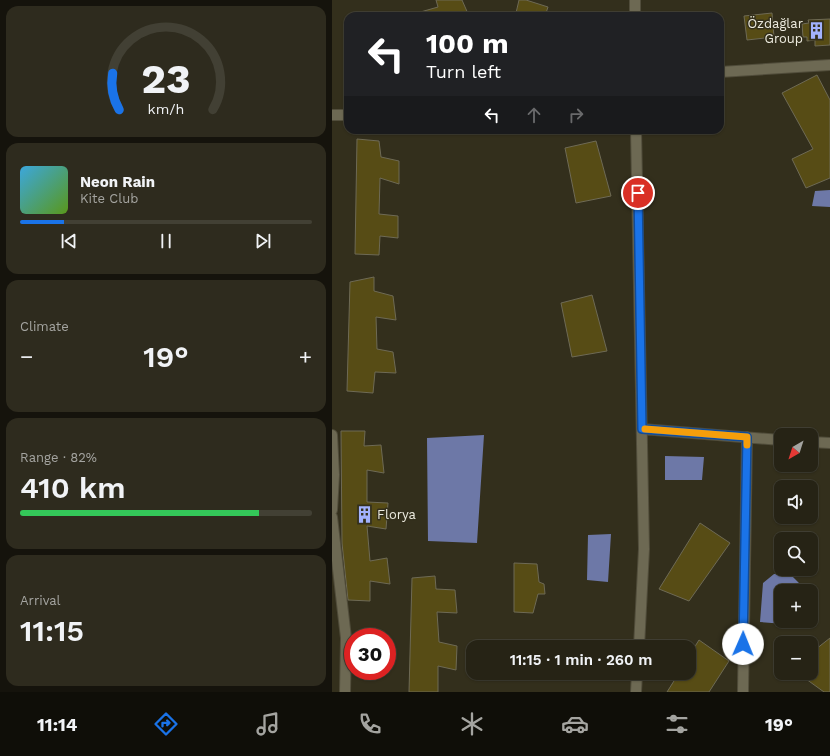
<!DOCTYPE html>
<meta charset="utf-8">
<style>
:root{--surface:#262315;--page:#2e2b1e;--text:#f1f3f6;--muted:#a4a4a0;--line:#424034;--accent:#1a73e8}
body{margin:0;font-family:"Work Sans",sans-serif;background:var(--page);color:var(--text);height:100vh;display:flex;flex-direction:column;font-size:15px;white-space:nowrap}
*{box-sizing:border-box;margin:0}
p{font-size:13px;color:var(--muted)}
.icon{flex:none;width:22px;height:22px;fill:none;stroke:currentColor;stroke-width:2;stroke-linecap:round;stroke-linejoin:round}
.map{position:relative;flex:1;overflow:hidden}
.sheet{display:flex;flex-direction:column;gap:6px;padding:6px;background:#15130c;width:332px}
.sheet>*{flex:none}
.guide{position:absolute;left:12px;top:12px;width:380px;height:122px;border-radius:12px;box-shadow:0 1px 3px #0004,0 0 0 1px var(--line);background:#202124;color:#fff;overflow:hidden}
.needle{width:26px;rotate:219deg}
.buttons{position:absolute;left:442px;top:428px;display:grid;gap:8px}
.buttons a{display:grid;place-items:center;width:44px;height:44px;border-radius:8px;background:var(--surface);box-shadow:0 1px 3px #0004,0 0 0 1px var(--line);font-size:20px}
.speed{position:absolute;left:12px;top:628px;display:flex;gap:8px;font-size:20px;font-weight:700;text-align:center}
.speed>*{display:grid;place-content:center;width:52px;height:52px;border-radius:50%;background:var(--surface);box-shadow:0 1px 3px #0004,0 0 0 1px var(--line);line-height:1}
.speed .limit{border:6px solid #d22;background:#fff;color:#111}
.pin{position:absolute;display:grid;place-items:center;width:34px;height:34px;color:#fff;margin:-17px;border:2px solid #fff;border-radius:50%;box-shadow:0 1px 4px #0007}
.me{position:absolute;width:44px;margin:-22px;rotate:1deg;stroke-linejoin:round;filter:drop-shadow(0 0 3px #0008)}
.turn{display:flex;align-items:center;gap:14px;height:84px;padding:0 16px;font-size:18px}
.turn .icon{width:52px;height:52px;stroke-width:2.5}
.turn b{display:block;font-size:28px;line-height:34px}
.lanes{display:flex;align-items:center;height:38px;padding:0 16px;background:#0003;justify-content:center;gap:20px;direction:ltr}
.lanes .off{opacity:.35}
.big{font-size:30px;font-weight:600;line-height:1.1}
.sheet .tile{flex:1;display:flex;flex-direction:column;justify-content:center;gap:6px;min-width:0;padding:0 14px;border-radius:12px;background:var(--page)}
.sheet .dial{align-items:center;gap:0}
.dial svg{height:104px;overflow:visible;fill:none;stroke:var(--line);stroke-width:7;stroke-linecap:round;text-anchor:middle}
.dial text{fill:var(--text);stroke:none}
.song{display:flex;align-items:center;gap:12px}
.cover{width:48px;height:48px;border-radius:6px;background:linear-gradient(135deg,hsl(200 70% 55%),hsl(90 70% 35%))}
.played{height:4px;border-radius:2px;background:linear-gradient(90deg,var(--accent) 15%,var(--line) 15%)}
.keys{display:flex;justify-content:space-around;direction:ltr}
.heat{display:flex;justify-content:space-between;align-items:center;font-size:22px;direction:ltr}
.charge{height:6px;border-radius:3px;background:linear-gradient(90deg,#34c759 82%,var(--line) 0)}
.trip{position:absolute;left:134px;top:640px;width:230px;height:40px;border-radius:12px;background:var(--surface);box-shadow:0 1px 3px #0004,0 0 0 1px var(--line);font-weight:600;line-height:40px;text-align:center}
.dock{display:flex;height:64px;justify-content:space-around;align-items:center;background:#0f0e08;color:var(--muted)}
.dock .icon{width:28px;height:28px}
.dock .active{color:var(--accent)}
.dock b{font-size:18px;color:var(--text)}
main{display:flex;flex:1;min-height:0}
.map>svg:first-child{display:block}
.water{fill:#6d78a7}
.building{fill:#574c15;stroke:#6e6a55}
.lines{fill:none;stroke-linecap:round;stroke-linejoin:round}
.minor-casing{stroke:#514d3b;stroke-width:12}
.minor{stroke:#6d6953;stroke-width:10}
.route-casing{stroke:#114b97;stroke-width:10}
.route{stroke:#1a73e8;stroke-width:7}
.slow{stroke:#f59e0b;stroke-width:7}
.labels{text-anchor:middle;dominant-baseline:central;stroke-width:3;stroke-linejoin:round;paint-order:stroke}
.poi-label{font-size:13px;fill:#edebdf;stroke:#332f1c;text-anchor:end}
</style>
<main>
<section class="sheet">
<div class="tile dial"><svg viewBox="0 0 100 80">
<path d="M14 69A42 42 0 1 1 86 69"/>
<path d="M14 69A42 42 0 0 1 9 41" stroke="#1a73e8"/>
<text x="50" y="56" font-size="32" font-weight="700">23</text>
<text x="50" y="72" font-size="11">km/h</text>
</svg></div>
<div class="tile">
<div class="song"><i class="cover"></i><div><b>Neon Rain</b><p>Kite Club</p></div></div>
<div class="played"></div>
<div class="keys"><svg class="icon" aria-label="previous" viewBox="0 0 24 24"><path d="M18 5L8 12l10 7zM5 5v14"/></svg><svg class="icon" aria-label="pause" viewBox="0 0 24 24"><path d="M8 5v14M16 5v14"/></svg><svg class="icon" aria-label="next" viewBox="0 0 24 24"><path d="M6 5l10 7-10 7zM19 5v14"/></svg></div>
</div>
<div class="tile"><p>Climate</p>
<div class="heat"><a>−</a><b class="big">19°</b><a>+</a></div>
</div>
<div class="tile"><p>Range · 82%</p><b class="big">410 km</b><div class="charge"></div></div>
<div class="tile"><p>Arrival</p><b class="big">11:15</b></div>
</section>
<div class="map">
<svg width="498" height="692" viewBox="0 0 498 692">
<rect width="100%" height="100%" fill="#332f1c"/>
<!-- water -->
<path class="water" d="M498,190v17l-18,-1 3,-15z
M152,435l-7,108 -49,-2 -1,-103z
M333,456l39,1 -2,23h-37z
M279,534l-3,48 -21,-2 1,-45z
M457,573l10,10 -10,8h-8v30h4v3l-25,-2 3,-39 11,-9z"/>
<!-- building -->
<path class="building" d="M104,0h26l7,16h-52v-3l21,-6z
M187,0h7l22,7 -3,9h-18l-11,-3z
M440,13l2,24 -27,3 -3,-24z
M498,19v26l-15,1v-6l-8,1v-4h-4l-1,-13 7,-1 -1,-3z
M485,75l13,25v78l-24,10 -14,-29 21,-10 -31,-56z
M25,139l22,2 2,16 18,4v23l-19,-6 -1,36 19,2v22l-18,-2 -1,19 -24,-1z
M264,141l15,55 -35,7 -11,-55z
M42,277v14l19,5 3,24 -20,-3 1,32 16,3 3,21 -21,-1 -2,21 -26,-2 3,-109z
M260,295l15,56 -35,6 -11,-54z
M9,431h24l-1,15 17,-1 3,28 -17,-3v32l21,1 -2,26 -19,-3 3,35 17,-3 3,26 -20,-3v20l-22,-1 -6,-57z
M368,523l30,20 -41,58 -30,-12z
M182,563l23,1 2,18 5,2 1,10h-7l-5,19 -19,-1z
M103,576l1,13 19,1 2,23 -20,-1 2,30 18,4 -1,24 -18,-4v26h-29l3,-114z
M498,638v54h-6l-18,-13 12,-13 -7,-13z
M367,640l30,21 -20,31h-42l12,-19h10v-17z"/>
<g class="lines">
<defs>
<path id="minor" d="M303,0v16
M388,72l110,-7
M0,115h16
M304,130l8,419 -5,98
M310,429l139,11
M0,435l2,40 -2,35
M479,442l19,1
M0,517l14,121 -1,54
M304,692l1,-19
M411,692l4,-255"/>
</defs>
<!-- minor casing -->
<use href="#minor" class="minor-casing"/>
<!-- minor -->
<use href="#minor" class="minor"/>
</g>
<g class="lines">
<defs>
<path id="route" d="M306,193l4,236 105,8 -4,207"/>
</defs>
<!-- route casing -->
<use href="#route" class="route-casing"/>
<!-- route -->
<use href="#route" class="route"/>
<!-- slow -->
<path class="slow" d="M313,429l102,8v8"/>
</g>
<!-- icons -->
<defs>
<symbol id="building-bare" viewBox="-9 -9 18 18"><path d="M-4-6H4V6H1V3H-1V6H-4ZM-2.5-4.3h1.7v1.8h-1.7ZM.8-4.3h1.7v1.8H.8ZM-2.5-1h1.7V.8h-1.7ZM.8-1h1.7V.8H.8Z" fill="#a2b2fd" stroke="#332f1c" stroke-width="2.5" paint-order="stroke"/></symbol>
</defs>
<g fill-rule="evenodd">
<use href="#building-bare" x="472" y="18" width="25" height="25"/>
<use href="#building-bare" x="20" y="502" width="25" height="25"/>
</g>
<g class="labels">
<!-- poi labels -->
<g class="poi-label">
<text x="471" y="23">Özdağlar<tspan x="471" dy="15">Group</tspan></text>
<text x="45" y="514" text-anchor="start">Florya</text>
</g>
</g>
</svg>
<div class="buttons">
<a><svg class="needle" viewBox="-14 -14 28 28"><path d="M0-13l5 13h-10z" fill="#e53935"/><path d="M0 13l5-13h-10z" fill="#a4a4a0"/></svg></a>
<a><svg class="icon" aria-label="sound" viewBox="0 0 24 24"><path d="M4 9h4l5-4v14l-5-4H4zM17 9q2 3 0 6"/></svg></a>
<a><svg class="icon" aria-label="search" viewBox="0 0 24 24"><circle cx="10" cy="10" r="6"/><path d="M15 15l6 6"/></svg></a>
<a>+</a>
<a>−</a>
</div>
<div class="speed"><div class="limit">30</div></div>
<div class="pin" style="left:306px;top:193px;background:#d93025"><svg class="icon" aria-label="arrive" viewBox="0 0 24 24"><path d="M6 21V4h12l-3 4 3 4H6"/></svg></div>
<svg class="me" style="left:411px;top:644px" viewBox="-20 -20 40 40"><circle r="19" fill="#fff"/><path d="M0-13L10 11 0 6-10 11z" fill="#1a73e8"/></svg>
<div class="trip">11:15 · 1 min · 260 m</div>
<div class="guide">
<div class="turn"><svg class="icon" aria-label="left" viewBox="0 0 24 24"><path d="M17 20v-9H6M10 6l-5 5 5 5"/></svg><div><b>100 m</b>Turn left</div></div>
<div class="lanes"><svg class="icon" aria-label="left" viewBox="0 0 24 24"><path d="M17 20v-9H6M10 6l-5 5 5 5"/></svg><svg class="icon off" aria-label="ahead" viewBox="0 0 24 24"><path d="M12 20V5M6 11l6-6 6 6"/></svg><svg class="icon off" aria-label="right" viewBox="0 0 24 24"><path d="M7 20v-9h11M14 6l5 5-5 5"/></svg></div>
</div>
</div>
</main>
<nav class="dock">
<b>11:14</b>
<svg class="icon active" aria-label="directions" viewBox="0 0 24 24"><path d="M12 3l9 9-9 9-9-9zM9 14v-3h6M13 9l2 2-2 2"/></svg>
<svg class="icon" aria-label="music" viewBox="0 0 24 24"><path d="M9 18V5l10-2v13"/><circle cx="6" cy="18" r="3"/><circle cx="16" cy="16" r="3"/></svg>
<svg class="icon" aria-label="phone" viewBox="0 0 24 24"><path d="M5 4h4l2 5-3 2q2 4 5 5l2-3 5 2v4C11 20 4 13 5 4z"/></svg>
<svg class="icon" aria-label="climate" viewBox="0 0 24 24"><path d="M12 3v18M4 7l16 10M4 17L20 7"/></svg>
<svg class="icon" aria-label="car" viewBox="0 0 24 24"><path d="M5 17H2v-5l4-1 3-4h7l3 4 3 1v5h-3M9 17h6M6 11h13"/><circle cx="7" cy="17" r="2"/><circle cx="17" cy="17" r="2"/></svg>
<svg class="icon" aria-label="filters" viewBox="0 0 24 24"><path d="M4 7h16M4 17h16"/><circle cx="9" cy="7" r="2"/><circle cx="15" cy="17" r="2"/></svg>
<b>19°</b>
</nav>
